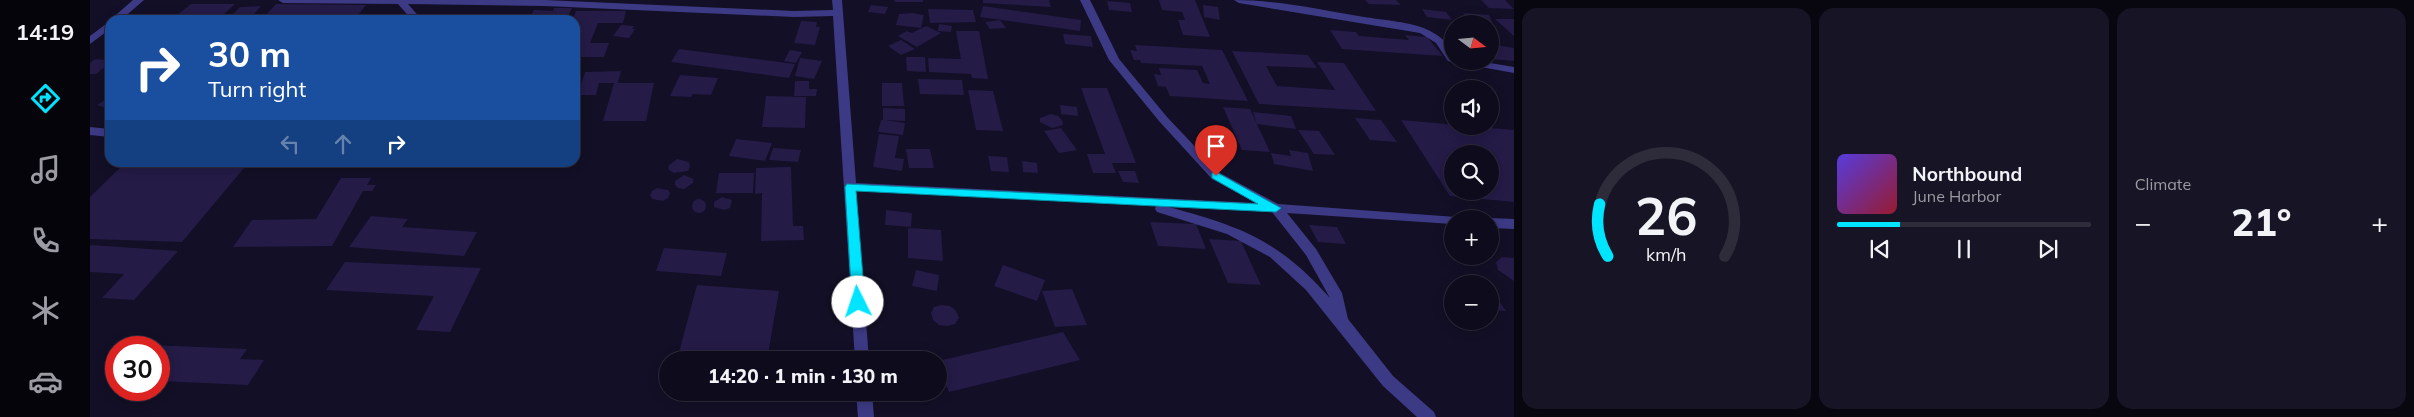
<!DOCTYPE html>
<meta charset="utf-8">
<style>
:root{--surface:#0e0b1c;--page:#171425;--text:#f1f3f6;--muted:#9b9ba3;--line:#2e2b3b;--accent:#00e5ff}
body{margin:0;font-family:Mulish,sans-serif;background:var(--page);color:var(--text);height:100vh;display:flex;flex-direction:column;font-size:19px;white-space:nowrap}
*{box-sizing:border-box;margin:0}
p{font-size:16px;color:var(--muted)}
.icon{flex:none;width:28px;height:28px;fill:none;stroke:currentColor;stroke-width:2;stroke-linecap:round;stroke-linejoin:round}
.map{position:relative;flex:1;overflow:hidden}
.side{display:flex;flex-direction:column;gap:8px;padding:8px;background:#08060f;width:900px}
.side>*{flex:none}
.banner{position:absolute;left:15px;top:15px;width:475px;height:152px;border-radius:15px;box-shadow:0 2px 12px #0003,0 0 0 1px var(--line);background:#1a4fa0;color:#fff;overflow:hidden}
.needle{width:32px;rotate:106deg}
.buttons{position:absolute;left:1354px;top:15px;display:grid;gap:10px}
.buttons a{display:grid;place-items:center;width:55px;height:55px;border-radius:50%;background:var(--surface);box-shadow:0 2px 12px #0003,0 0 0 1px var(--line);font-size:25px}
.speed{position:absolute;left:15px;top:336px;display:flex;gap:10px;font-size:25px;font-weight:700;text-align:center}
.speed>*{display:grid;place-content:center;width:65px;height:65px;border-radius:50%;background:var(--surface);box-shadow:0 2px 12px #0003,0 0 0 1px var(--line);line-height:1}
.speed .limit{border:8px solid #d22;background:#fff;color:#111}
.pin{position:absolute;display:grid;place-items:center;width:42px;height:42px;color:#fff;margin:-51px -21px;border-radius:50% 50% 50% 0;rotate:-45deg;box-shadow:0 0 5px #0007}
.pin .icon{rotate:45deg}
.me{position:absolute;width:55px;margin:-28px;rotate:356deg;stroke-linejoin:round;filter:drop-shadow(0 0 4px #0008)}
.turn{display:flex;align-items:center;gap:18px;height:105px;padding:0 20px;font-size:22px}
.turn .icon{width:65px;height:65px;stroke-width:2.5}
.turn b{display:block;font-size:35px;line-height:42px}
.lanes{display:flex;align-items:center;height:48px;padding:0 20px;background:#0003;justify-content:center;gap:25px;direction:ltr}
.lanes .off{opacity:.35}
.big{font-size:38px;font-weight:800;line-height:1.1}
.side .card{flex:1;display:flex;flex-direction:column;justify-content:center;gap:8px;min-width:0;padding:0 18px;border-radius:15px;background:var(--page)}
.side .dial{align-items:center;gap:0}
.dial svg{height:130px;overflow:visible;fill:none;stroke:var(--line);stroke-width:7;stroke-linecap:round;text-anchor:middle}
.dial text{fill:var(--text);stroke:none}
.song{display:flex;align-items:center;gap:15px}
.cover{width:60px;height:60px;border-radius:8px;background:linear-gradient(135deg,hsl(250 70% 55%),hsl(350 70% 35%))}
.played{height:5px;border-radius:2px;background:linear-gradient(90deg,var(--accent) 25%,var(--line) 25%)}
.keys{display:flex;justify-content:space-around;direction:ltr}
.heat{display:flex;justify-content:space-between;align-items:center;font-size:28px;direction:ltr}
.side .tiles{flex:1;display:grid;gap:8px;grid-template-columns:repeat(3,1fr)}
.trip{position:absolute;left:569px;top:351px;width:288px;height:50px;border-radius:25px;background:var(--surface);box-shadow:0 2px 12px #0003,0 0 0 1px var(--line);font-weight:800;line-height:50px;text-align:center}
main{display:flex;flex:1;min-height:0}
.menu{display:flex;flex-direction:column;width:90px;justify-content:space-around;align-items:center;background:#06040b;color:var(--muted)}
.menu .icon{width:35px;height:35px}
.menu .current{color:var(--accent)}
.menu b{font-size:22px;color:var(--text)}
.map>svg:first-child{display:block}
.building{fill:#241b47;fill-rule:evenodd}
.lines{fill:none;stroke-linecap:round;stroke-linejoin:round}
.minor{fill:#3d3a85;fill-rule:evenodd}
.route{fill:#00e5ff;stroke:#0095a6}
</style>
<main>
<nav class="menu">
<b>14:19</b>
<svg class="icon current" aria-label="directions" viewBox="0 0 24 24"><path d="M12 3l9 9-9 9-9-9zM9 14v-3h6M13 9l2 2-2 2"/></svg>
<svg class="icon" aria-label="music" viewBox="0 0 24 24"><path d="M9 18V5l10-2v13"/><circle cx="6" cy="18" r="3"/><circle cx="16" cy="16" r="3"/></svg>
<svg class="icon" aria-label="phone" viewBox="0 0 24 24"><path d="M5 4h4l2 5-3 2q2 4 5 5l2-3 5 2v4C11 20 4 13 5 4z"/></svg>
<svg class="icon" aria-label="climate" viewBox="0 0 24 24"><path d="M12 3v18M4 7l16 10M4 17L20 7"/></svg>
<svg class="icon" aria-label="car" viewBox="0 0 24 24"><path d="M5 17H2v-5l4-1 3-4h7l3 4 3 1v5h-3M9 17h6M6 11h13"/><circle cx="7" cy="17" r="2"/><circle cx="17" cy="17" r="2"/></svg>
</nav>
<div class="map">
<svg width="1424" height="417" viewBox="0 0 1424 417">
<rect width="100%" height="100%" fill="#130f26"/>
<!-- building -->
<path class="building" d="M804,0h29v2h-28z
M893,0h66l2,7 -68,-4z
M1069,0h36l15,37 -27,-2 -5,-15h7l-3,-8 -20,-2z
M1275,0h31l5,5 -32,-1z
M1391,0h24l9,9 -25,-1z
M1017,1l23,2 2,9 -23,-2z
M101,4h44l-14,13 -45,-1z
M186,4l90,1 -12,15h-93z
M781,5l17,2 -3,7 -17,-2z
M1113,5l15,2 2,13 -16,-3z
M171,6l-12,14h-22l13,-13z
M893,6l98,14 -1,11 -100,-14z
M464,8h18l-6,12h-38l6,-10 19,1z
M838,9l45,1 3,12 -46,1z
M1332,9l24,3 6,8 -25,-3z
M486,11h50l-3,12h-25l-8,20h19l-5,14h-29v-37h-3z
M822,13l12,2 -3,13 -25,-3 3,-11z
M1373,13l26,2 3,7 -23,-2z
M1405,19h19v17z
M910,20l6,8 -16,1 -5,-7z
M711,21l16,1 -1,5h4l-5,18 -21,-2z
M849,24l13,2 -1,6 -13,-1z
M531,25l13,1 -2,3h3l-6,9 -16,-2z
M836,26l15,7 -24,14 -19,-11 9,-5 5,2z
M1240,30l26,2 3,4 50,4 -4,-5 22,2 16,19 -101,-7z
M866,31h23l9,48 -16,-1 -1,-4 -42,-2 -1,-14 33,1z
M973,34l28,2 2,11 -28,-3z
M811,40l14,9 -14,6 -13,-9z
M1400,44l24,4v13l-24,-2z
M1045,45l87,5 26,51 -78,-5 -4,-9 -8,-1 -4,-12 7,1 -2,-7 38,2 6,13 7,1 -8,-18 -61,-3 -1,-3h-6l-4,-10 7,1z
M589,49l116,15 -6,14 -118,-16z
M700,50l12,2 -6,11 -12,-2z
M1142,51l76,4 9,13 -51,-2 11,20 58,4 -18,-28 27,1 32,48 -117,-7z
M816,57h19l1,15 -19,-1z
M710,58l22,3 -8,18 -19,-3z
M5,59l12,1 -4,3h7l-14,11h-6v-11z
M531,71l-3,12h36l-8,38h-43l11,-38h-15l-3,12h-18l7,-23z
M590,75l38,3 -7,17 -18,-1 -2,3 -21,-1z
M828,79l44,1 2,15 -44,-1z
M705,81h14v8h8l-1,7h-22z
M792,83h20l2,23h-22z
M991,88h26l29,75h-24l4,10h-23l-6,-19h18z
M878,90l25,1 10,40 -27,-1z
M676,96l40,1 -1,31 -43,-1z
M20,97v12l-13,-4z
M970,105l17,2 1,9 -17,-2z
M1133,107l27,2 20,43 -28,-2z
M793,108l22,1v12l-20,-1 20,3 -2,12 -25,-3 3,-12h2z
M1163,112l38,4 5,13 -39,-5z
M961,114l7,2 4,4 1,5 -11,3 -12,-6v-4z
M1265,118l26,2 16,22 -27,-2z
M1311,120l113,10v72l-64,-6zM1362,154h38v37h-38z
M971,128l16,22 -18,3 -15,-22z
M1208,130l21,1 16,24 -21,-1z
M789,134l20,2 -4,22 9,1 -2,12 -29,-4z
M646,139l36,4 -7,18 -36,-5z
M683,148l28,2 -3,12 -29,-2z
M816,149h24l4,19h-25z
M1199,150l19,3 5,18 -39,-7 -3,-11 20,3z
M898,156l19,1 2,15 -18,-1z
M587,159l12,3 1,4 -2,5 -14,2 -5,-3 -1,-4z
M932,161l15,2 1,10 -15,-1z
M36,162h123l-67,80 -92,-3v-42z
M701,167l2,59h10l1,14 -43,1 1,-48 -7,1 1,-26z
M1028,171h17l4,12 -16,-1z
M629,173h35l-1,20h-37z
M594,175l9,4v4l-9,6 -6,-1 -3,-3v-4z
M251,178h30l-4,7h9l-4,6h-9l-31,55 -99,1 19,-27 64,-1z
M567,188l11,2 2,3 -2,5 -5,3 -11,-2 -2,-4 2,-4z
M632,197l10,3 -2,8 -6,2 -10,-3v-5z
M602 206a7 7 0 1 1 14 0a7 7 0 1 1-14 0Z
M796,210l26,3 -1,14 -26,-2z
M281,216l37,3 -6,8 75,5 -13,24 -115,-9z
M1060,222l46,2 10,25 -48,-3z
M1219,225l28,2 9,17 -28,-2z
M818,228l33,2 2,31 -35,-3z
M1119,239l32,2 20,44 -33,-2z
M0,245l88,6 -44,49 -32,-2 22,-24 -34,-2z
M574,248l63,5 -6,23 -65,-5z
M1412,257l12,1v23l-16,-11 -2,-8z
M255,262l136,6 -31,64 -34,-2 18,-34 -108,-6z
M913,265l42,15 -8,21 -43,-15z
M826,270l23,5 -2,16 -25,-5z
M607,285l82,6 -12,69h-90z
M982,289l15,36 -32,2 -13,-36z
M1400,291h2l14,20 -16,-1z
M851,305l9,1 6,5 3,7 -4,6 -7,2 -9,-1 -6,-5 -2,-7 3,-6z
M973,332l17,28 -131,32 -11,-26v-5z
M61,345l96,4 -7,10 24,1 -16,25 -89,-4v-33h-10z"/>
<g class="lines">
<!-- minor -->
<path class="minor" d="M43,0h11l-23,20h-11z
M188,0h267l249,11 39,-1 -1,-10h10l14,183 400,20 -44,-24 -53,-58 -50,-61 -29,-60h10l29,59 48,58 53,56 58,31 178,13 2,2h-6v5l-165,-11 29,36 26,44 6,26 45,57 41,36 2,5h-19l-34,-31 -77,-96 -36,-33 -43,-23 -70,-22 -2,-3 1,-3 -300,-15 13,169h-14l-22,-344 -39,1 -249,-11 -137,-2 14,16h-10l-14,-16 -115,-1zM1079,207l103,5 34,43 24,43c-52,-58 -88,-71 -161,-91z
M1144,0c44,0 88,10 130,17 19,3 48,5 64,13 14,7 24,15 24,31h26l36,6v6l-66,-12 -12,-18 -16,-10 -181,-30z
M20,21v8l-20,15v-8z
M0,127l20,2v8l-20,-2z
M1400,218l24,1v10l-24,-1z
M766,392h16l2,25h-16z"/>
</g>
<!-- route -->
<path class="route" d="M1126,172l65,36 -5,4 -420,-21 9,111 -7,5 -6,-5 -7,-115 2,-3 411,20 -46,-26v-5z"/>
</svg>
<div class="buttons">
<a><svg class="needle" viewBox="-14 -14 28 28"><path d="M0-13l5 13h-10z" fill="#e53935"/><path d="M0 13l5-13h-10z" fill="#9b9ba3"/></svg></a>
<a><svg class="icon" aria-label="sound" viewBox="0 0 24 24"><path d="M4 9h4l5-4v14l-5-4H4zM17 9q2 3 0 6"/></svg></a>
<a><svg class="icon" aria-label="search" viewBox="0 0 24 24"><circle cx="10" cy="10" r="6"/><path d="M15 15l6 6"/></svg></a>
<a>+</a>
<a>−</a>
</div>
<div class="speed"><div class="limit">30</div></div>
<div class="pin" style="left:1126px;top:176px;background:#d93025"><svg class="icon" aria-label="arrive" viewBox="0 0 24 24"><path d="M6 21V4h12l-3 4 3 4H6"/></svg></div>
<svg class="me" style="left:768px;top:302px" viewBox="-20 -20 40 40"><circle r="19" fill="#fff"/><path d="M0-13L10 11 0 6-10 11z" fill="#00e5ff"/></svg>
<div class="trip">14:20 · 1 min · 130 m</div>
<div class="banner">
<div class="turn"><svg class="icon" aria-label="right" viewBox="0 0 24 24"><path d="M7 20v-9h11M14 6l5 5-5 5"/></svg><div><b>30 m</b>Turn right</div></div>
<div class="lanes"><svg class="icon off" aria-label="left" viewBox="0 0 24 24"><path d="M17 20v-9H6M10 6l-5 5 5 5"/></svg><svg class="icon off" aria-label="ahead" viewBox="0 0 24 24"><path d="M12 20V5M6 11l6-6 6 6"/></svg><svg class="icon" aria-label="right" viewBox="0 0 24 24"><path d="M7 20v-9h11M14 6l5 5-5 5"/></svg></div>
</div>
</div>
<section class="side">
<div class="tiles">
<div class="card dial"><svg viewBox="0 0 100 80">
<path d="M14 69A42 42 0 1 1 86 69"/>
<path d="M14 69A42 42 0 0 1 9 37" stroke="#00e5ff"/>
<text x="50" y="56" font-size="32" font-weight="700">26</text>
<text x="50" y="72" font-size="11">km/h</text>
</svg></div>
<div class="card">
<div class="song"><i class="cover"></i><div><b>Northbound</b><p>June Harbor</p></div></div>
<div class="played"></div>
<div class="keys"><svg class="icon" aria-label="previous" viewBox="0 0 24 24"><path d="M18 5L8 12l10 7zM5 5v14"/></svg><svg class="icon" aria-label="pause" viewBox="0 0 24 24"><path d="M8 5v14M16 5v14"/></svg><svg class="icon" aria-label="next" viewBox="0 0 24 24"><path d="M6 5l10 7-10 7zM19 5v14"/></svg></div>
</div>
<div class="card"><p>Climate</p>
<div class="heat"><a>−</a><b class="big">21°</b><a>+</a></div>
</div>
</div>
</section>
</main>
